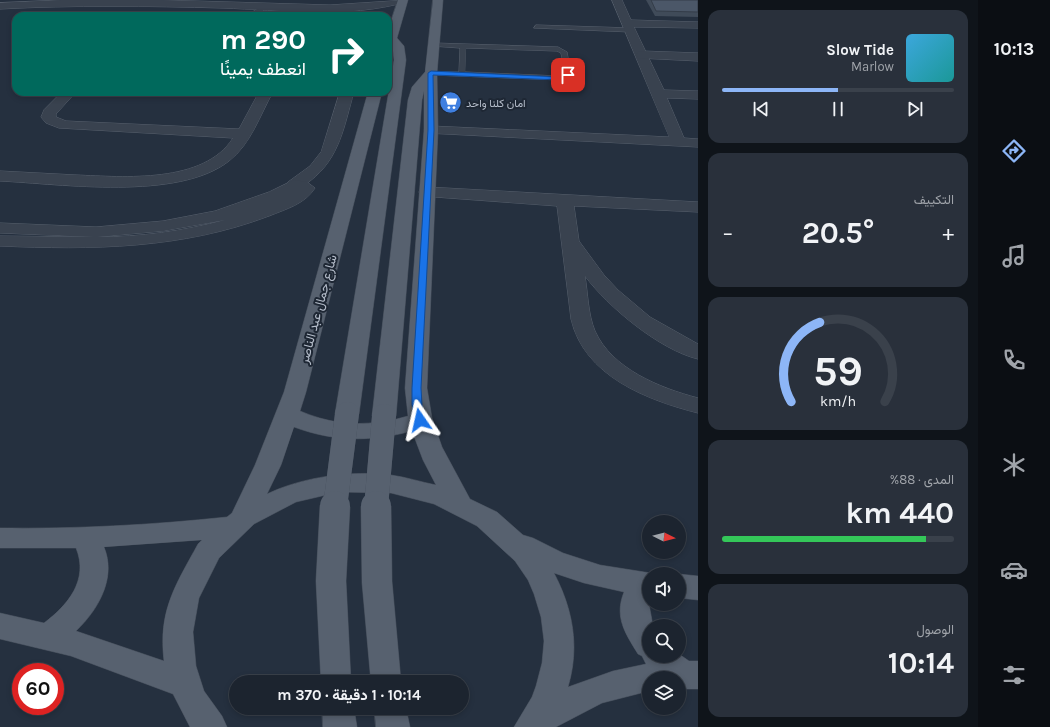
<!DOCTYPE html>
<html lang="ar">
<meta charset="utf-8">
<style>
:root{--surface:#1c242f;--page:#29303b;--text:#f1f3f6;--muted:#a0a4aa;--line:#3a414b;--accent:#8db6f7}
body{margin:0;font-family:Karla,Vazirmatn,sans-serif;background:var(--page);color:var(--text);direction:rtl;height:100vh;display:flex;flex-direction:column;font-size:15px;white-space:nowrap}
*{box-sizing:border-box;margin:0}
p{font-size:13px;color:var(--muted)}
.icon{flex:none;width:22px;height:22px;fill:none;stroke:currentColor;stroke-width:2;stroke-linecap:round;stroke-linejoin:round}
.map{position:relative;flex:1;overflow:hidden;direction:ltr}
.drawer{display:flex;flex-direction:column;gap:10px;padding:10px;background:#0f141a;width:280px}
.drawer>*{flex:none}
.guide{position:absolute;left:12px;top:12px;width:380px;height:84px;border-radius:12px;box-shadow:0 2px 6px #0003,0 0 0 1px var(--line);direction:rtl;background:#00695c;color:#fff;overflow:hidden}
.needle{width:26px;rotate:96deg}
.fabs{position:absolute;left:642px;top:515px;display:grid;gap:8px}
.fabs a{display:grid;place-items:center;width:44px;height:44px;border-radius:50%;background:var(--surface);box-shadow:0 2px 6px #0003,0 0 0 1px var(--line);font-size:20px}
.speed{position:absolute;left:12px;top:663px;display:flex;gap:8px;font-size:20px;font-weight:700;text-align:center}
.speed>*{display:grid;place-content:center;width:52px;height:52px;border-radius:50%;background:var(--surface);box-shadow:0 2px 6px #0003,0 0 0 1px var(--line);line-height:1}
.speed .limit{border:6px solid #d22;background:#fff;color:#111}
.pin{position:absolute;display:grid;place-items:center;width:34px;height:34px;color:#fff;margin:-17px;border-radius:8px;box-shadow:0 2px 6px #0006}
.me{position:absolute;width:44px;margin:-22px;rotate:349deg;stroke-linejoin:round;filter:drop-shadow(0 0 3px #0008)}
.turn{display:flex;align-items:center;gap:14px;height:84px;padding:0 20px;font-size:18px}
.turn .icon{width:52px;height:52px;stroke-width:2.5}
.turn b{display:block;font-size:28px;line-height:34px}
.big{font-size:30px;font-weight:700;line-height:1.1}
.drawer .tile{flex:1;display:flex;flex-direction:column;justify-content:center;gap:6px;min-width:0;padding:0 14px;border-radius:12px;background:var(--page)}
.drawer .dial{align-items:center;gap:0}
.dial svg{height:104px;overflow:visible;fill:none;stroke:var(--line);stroke-width:7;stroke-linecap:round;text-anchor:middle}
.dial text{fill:var(--text);stroke:none}
.song{display:flex;align-items:center;gap:12px}
.cover{width:48px;height:48px;border-radius:6px;background:linear-gradient(135deg,hsl(200 70% 55%),hsl(180 70% 35%))}
.played{height:4px;border-radius:2px;background:linear-gradient(90deg,var(--accent) 50%,var(--line) 50%)}
.keys{display:flex;justify-content:space-around;direction:ltr}
.heat{display:flex;justify-content:space-between;align-items:center;font-size:22px;direction:ltr}
.charge{height:6px;border-radius:3px;background:linear-gradient(90deg,#34c759 88%,var(--line) 0)}
.trip{position:absolute;left:229px;top:675px;width:240px;height:40px;border-radius:20px;background:var(--surface);box-shadow:0 2px 6px #0003,0 0 0 1px var(--line);font-weight:700;line-height:40px;text-align:center;direction:rtl}
main{display:flex;flex:1;min-height:0}
.dock{display:flex;flex-direction:column;width:72px;justify-content:space-around;align-items:center;background:#0b0e13;color:var(--muted)}
.dock .icon{width:28px;height:28px}
.dock .current{color:var(--accent)}
.dock b{font-size:18px;color:var(--text)}
.map>svg:first-child{display:block}
.lines{fill:none;stroke-linecap:round;stroke-linejoin:round}
.service-casing{stroke:#57606d;stroke-width:1}
.minor-casing{stroke:#57606d;stroke-width:1}
.tertiary-casing{stroke:#57606d;stroke-width:1}
.primary-casing{stroke:#424b58;stroke-width:1}
.service{fill:#39424f;fill-rule:evenodd}
.minor{fill:#39424f;fill-rule:evenodd}
.tertiary{fill:#39424f;fill-rule:evenodd}
.primary{fill:#57616f;fill-rule:evenodd}
.primary-bridge-far1-casing{stroke:#424b58;stroke-width:24;stroke-linecap:butt}
.primary-bridge-casing{stroke:#424b58;stroke-width:31;stroke-linecap:butt}
.primary-bridge-far1{stroke:#57616f;stroke-width:24}
.primary-bridge{stroke:#57616f;stroke-width:30}
.wall{fill:#404b59}
.building{fill:#4b5768;stroke:#343d49}
.route{fill:#1a73e8;stroke:#114b97}
.labels{text-anchor:middle;dominant-baseline:central;stroke-width:4;stroke-linejoin:round;paint-order:stroke}
.far-poi-label{font-size:11px;fill:#b5bdca;stroke:#1e2734;text-anchor:start}
.street-label{font-size:13px;fill:#b5bdca;stroke:#1e2734}
</style>
<main>
<nav class="dock">
<b>10:13</b>
<svg class="icon current" aria-label="directions" viewBox="0 0 24 24"><path d="M12 3l9 9-9 9-9-9zM9 14v-3h6M13 9l2 2-2 2"/></svg>
<svg class="icon" aria-label="music" viewBox="0 0 24 24"><path d="M9 18V5l10-2v13"/><circle cx="6" cy="18" r="3"/><circle cx="16" cy="16" r="3"/></svg>
<svg class="icon" aria-label="phone" viewBox="0 0 24 24"><path d="M5 4h4l2 5-3 2q2 4 5 5l2-3 5 2v4C11 20 4 13 5 4z"/></svg>
<svg class="icon" aria-label="climate" viewBox="0 0 24 24"><path d="M12 3v18M4 7l16 10M4 17L20 7"/></svg>
<svg class="icon" aria-label="car" viewBox="0 0 24 24"><path d="M5 17H2v-5l4-1 3-4h7l3 4 3 1v5h-3M9 17h6M6 11h13"/><circle cx="7" cy="17" r="2"/><circle cx="17" cy="17" r="2"/></svg>
<svg class="icon" aria-label="filters" viewBox="0 0 24 24"><path d="M4 7h16M4 17h16"/><circle cx="9" cy="7" r="2"/><circle cx="15" cy="17" r="2"/></svg>
</nav>
<section class="drawer">
<div class="tile">
<div class="song"><i class="cover"></i><div><b>Slow Tide</b><p>Marlow</p></div></div>
<div class="played"></div>
<div class="keys"><svg class="icon" aria-label="previous" viewBox="0 0 24 24"><path d="M18 5L8 12l10 7zM5 5v14"/></svg><svg class="icon" aria-label="pause" viewBox="0 0 24 24"><path d="M8 5v14M16 5v14"/></svg><svg class="icon" aria-label="next" viewBox="0 0 24 24"><path d="M6 5l10 7-10 7zM19 5v14"/></svg></div>
</div>
<div class="tile"><p>التكييف</p>
<div class="heat"><a>−</a><b class="big">20.5°</b><a>+</a></div>
</div>
<div class="tile dial"><svg viewBox="0 0 100 80">
<path d="M14 69A42 42 0 1 1 86 69"/>
<path d="M14 69A42 42 0 0 1 36 8" stroke="#8db6f7"/>
<text x="50" y="56" font-size="32" font-weight="700">59</text>
<text x="50" y="72" font-size="11">km/h</text>
</svg></div>
<div class="tile"><p>المدى · 88%</p><b class="big">440 km</b><div class="charge"></div></div>
<div class="tile"><p>الوصول</p><b class="big">10:14</b></div>
</section>
<div class="map">
<svg width="698" height="727" viewBox="0 0 698 727">
<rect width="100%" height="100%" fill="#25303f"/>
<g class="lines">
<defs>
<path id="service" d="M536,25l95,3 3,2 -3,2 -97,-4z
M434,43l124,4 9,5 4,23 -11,5 -129,-5 -3,-2 1,-1h30l1,-24 -28,-2 -1,-1zM466,48l91,3 4,2 4,21 -6,2 -94,-4z"/>
<path id="minor" d="M612,0h10l9,20 67,2v6l-64,-1 30,63 34,1v8l-31,-1 17,40 14,1v8l-272,-14 -2,-3 2,-3 5,-1 238,11z
M259,8l4,1 2,7h-10l-1,-5z
M289,9l5,3 -4,4h-12z
M339,9l12,7 -16,-2 -1,-2 1,-2z
M62,92h14l-20,22v3l10,4 173,8 20,-37h14c-13,23 -22,52 -44,69 -51,40 -167,23 -229,20v-10c25,1 51,3 76,4 48,2 128,9 157,-37l-174,-10 -13,-5 -5,-6 3,-7z
M340,92h14c-10,34 -14,66 -44,89 -7,5 -12,10 -22,7l-2,-3 2,-3 22,-16 11,-14z
M427,187l271,15v10l-124,-6 5,35 25,34 14,15 32,27 48,27v15c-38,-9 -90,-52 -113,-83 3,18 3,38 10,55 17,38 65,57 103,67v15c-51,-13 -114,-37 -127,-94l-14,-113 -136,-10 -2,-4 2,-4z"/>
<path id="tertiary" d="M61,0h100l169,5 77,-5 -1,2c-60,17 -124,8 -184,6 -74,-2 -148,-3 -222,1v-6z
M642,51l56,2v8l-60,-3 -2,-3 2,-3z
M294,180l13,2 8,6c-10,16 -29,21 -46,28 -87,33 -177,34 -269,30v-10l95,1 -95,-4v-10l96,4 67,-6 52,-10 54,-19zM225,220c-42,11 -85,17 -128,17l66,-6z"/>
<path id="primary" d="M398,0h10l-11,38 7,8 2,14 -47,354 -4,5 -8,3 -8,-3 -4,-5 59,-354 -1,-9 -5,2v-23z
M433,0h10l-6,73 1,57 -11,258 5,30 10,29 28,52 27,13 26,23 10,3 30,15 37,12 57,9h-8v30l4,22h-4v30h30v-2l10,7h9v28h-19v-11h-30v13l-47,12 -46,24h-42l18,-30 4,-11 6,-23 2,-22 -3,-24 -7,-23 -6,-14 -13,-19 -38,-35 -43,-22 -43,-11 -52,-1 -43,10 -42,22 -35,34 -20,40 -6,34 3,34 8,25 18,25 5,11h-37l-17,-33 -102,-38 -71,-17v-26l44,10c24,-18 45,-43 32,-75h-76v-20c76,1 151,-3 227,-11l5,-4 23,-48 29,-73 84,-300h14l-76,300 -6,19c26,11 51,15 79,11l-3,-1 -4,-5 36,-316 4,-13 13,-15zM424,91v39l-19,258 3,28 -15,4 3,-4 26,-316zM294,427c40,15 77,15 118,4l11,29 13,25c-15,-3 -30,-8 -45,-10 -39,-5 -89,2 -124,19l14,-29zM202,540l-4,4c-23,42 -40,67 -34,117l-88,-30c22,-21 41,-53 28,-84zM554,573l30,10 40,9c-10,25 1,41 14,62l4,2 4,8 -33,7 -45,16c12,-40 5,-78 -14,-114z
M679,574l19,2v24l-19,-2z
M322,708h32l3,19h-34z
M374,708h32l4,19h-34z"/>
</defs>
<!-- service casing -->
<use href="#service" class="service-casing"/>
<!-- minor casing -->
<use href="#minor" class="minor-casing"/>
<!-- tertiary casing -->
<use href="#tertiary" class="tertiary-casing"/>
<!-- primary casing -->
<use href="#primary" class="primary-casing"/>
<!-- service -->
<use href="#service" class="service"/>
<!-- minor -->
<use href="#minor" class="minor"/>
<!-- tertiary -->
<use href="#tertiary" class="tertiary"/>
<!-- primary -->
<use href="#primary" class="primary"/>
<defs>
<path id="primary-bridge-far1" d="M335,507l12,-93
M376,507l8,-91"/>
<path id="primary-bridge" d="M335,506l-4,75 5,101
M376,506l1,76 9,100"/>
</defs>
<!-- primary-bridge-far1 casing -->
<use href="#primary-bridge-far1" class="primary-bridge-far1-casing"/>
<!-- primary-bridge casing -->
<use href="#primary-bridge" class="primary-bridge-casing"/>
<!-- primary-bridge-far1 -->
<use href="#primary-bridge-far1" class="primary-bridge-far1"/>
<!-- primary-bridge -->
<use href="#primary-bridge" class="primary-bridge"/>
</g>
<!-- wall -->
<path class="wall" d="M646,0h52v17l-43,-1z"/>
<!-- building -->
<path class="building" d="M651,0h47v12l-42,-1z"/>
<!-- route -->
<path class="route" d="M431,71l129,6 8,-3 3,1 -11,5 -127,-5 1,55 -13,258 1,17 3,15 -5,3 -5,-3 -3,-15v-17l16,-258v-57z"/>
<!-- icons -->
<defs>
<symbol id="supermarket-disc" viewBox="-11 -11 22 22"><circle r="9.5" fill="#3f7fe0" stroke="#1e2734"/><path d="M-6-5.5h2.5l.6 2H6L4.5 2H-2.5L-4.4-4H-6ZM-1.5 3.2a1.3 1.3 0 1 0 .1 0ZM3 3.2a1.3 1.3 0 1 0 .1 0Z" fill="#fff"/></symbol>
</defs>
<g fill-rule="evenodd">
<use href="#supermarket-disc" x="438" y="90" width="25" height="25"/>
</g>
<g class="labels">
<!-- far-poi labels -->
<g class="far-poi-label">
<text x="466" y="103">امان كلنا واحد</text>
</g>
<!-- street labels -->
<g class="street-label">
<text transform="translate(318 309) rotate(-75)">شارع جمال عبد الناصر</text>
</g>
</g>
</svg>
<div class="fabs">
<a><svg class="needle" viewBox="-14 -14 28 28"><path d="M0-13l5 13h-10z" fill="#e53935"/><path d="M0 13l5-13h-10z" fill="#a0a4aa"/></svg></a>
<a><svg class="icon" aria-label="sound" viewBox="0 0 24 24"><path d="M4 9h4l5-4v14l-5-4H4zM17 9q2 3 0 6"/></svg></a>
<a><svg class="icon" aria-label="search" viewBox="0 0 24 24"><circle cx="10" cy="10" r="6"/><path d="M15 15l6 6"/></svg></a>
<a><svg class="icon" aria-label="layers" viewBox="0 0 24 24"><path d="M12 4l9 5-9 5-9-5zM3 14l9 5 9-5"/></svg></a>
</div>
<div class="speed"><div class="limit">60</div></div>
<div class="pin" style="left:568px;top:75px;background:#d93025"><svg class="icon" aria-label="arrive" viewBox="0 0 24 24"><path d="M6 21V4h12l-3 4 3 4H6"/></svg></div>
<svg class="me" style="left:420px;top:420px" viewBox="-20 -20 40 40"><path d="M0-17L14 15 0 8-14 15z" fill="#1a73e8" stroke="#fff" stroke-width="4"/></svg>
<div class="trip">10:14 · 1 دقيقة · 370 m</div>
<div class="guide">
<div class="turn"><svg class="icon" aria-label="right" viewBox="0 0 24 24"><path d="M7 20v-9h11M14 6l5 5-5 5"/></svg><div><b>290 m</b>انعطف يمينًا</div></div>
</div>
</div>
</main>
